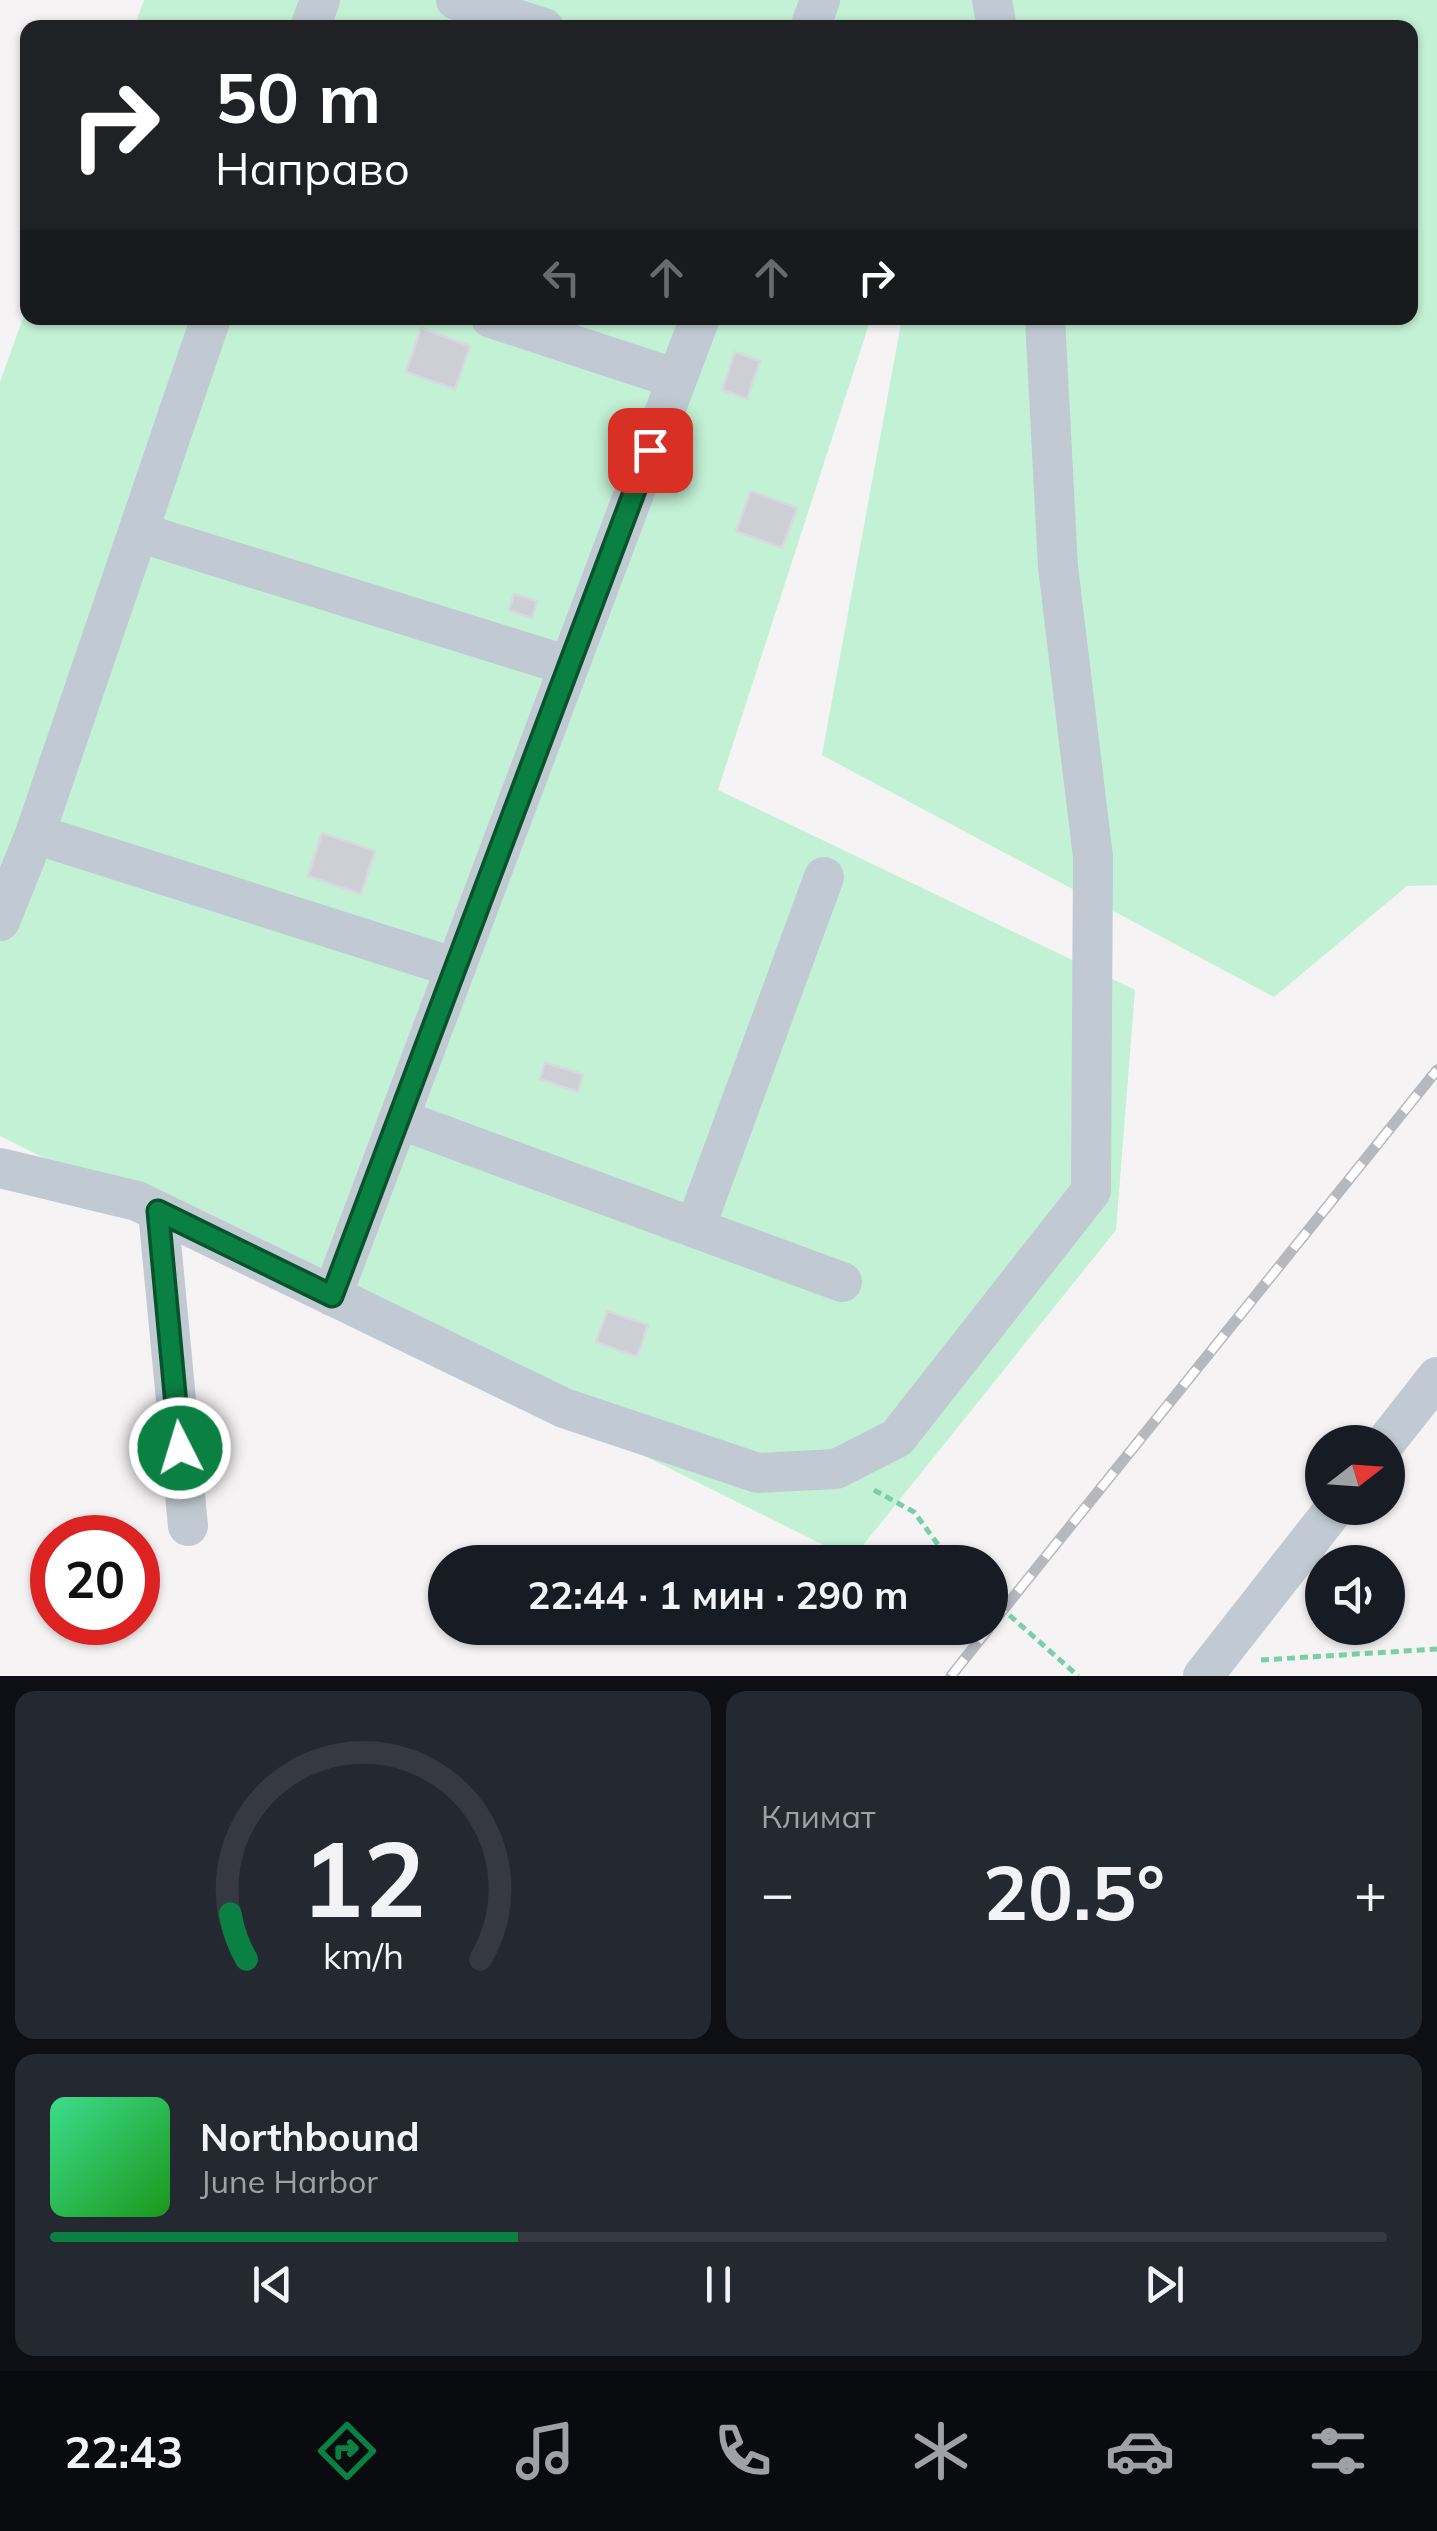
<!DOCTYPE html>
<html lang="ru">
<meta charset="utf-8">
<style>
:root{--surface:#171b24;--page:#242831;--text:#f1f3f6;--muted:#9ea1a6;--line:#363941;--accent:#0b8043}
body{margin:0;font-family:Mulish,sans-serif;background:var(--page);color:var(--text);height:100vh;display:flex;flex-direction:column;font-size:38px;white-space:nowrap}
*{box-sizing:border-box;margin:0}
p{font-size:32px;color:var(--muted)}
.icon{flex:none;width:55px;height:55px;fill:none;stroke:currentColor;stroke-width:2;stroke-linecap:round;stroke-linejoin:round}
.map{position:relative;height:1676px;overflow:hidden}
.details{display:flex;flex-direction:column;gap:15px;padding:15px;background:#0d0f14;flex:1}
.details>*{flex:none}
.hud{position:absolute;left:20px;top:20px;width:1398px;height:305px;border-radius:20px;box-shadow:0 2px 8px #0004;background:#202124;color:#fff;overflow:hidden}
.needle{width:65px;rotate:73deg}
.controls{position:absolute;left:1305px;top:1425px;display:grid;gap:20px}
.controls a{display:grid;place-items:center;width:100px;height:100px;border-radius:50%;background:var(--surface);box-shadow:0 2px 8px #0004;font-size:50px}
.speed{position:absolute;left:30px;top:1515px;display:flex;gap:20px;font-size:50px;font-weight:700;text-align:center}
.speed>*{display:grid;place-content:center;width:130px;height:130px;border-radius:50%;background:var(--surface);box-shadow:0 2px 8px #0004;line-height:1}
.speed .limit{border:15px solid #d22;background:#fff;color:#111}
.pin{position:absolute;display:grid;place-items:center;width:85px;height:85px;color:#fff;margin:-42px;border-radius:20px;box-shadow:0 5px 15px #0006}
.me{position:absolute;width:110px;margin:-55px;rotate:355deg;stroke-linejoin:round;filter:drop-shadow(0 0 8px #0008)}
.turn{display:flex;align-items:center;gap:35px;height:210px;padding:0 30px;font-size:45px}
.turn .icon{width:130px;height:130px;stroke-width:2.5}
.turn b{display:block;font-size:70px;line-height:85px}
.lanes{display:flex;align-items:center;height:95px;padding:0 30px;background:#0003;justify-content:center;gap:50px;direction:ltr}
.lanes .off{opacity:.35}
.big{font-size:75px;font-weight:700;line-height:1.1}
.details .card{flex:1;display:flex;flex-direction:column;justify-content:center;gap:15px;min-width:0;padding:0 35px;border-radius:20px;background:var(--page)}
.details .dial{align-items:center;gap:0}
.dial svg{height:260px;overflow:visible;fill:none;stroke:var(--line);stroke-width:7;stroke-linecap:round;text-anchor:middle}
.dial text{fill:var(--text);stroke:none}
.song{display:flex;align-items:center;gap:30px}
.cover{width:120px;height:120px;border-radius:15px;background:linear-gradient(135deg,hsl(150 70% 55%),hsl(120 70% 35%))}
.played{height:10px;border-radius:5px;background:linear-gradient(90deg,var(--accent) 35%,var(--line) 35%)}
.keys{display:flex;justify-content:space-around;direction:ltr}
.heat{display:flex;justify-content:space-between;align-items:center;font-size:55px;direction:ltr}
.details .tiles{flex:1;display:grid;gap:15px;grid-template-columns:1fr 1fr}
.card:last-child{grid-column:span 2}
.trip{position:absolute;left:428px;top:1545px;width:580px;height:100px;border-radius:50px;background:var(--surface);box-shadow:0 2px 8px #0004;font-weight:700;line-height:100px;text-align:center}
.tabs{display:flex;height:160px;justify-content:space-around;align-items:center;background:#090b0e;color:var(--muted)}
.tabs .icon{width:70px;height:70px}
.tabs .selected{color:var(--accent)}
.tabs b{font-size:45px;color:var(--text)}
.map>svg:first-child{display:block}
.green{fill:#c3f1d5}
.building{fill:#cdcfd5;stroke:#d7d9de;stroke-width:2.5}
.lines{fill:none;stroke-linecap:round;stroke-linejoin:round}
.path{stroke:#7ad0a6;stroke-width:5;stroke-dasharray:8 5;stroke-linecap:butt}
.minor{stroke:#c1cad2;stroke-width:40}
.rail-casing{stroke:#b5b8bd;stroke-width:11}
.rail{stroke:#fff;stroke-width:8;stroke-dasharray:22;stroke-linecap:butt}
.route-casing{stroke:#07532c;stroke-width:25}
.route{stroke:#0b8043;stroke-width:18}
</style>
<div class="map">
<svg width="1437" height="1676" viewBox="0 0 1437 1676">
<rect width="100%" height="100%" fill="#f5f3f3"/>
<!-- green -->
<path class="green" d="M144,0h1293v885l-30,1 -133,111 -452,-242 80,-437h508v-290h-1276z
M27,307l1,11h843l-153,472 417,200 -19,240 -264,329 -852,-423v-754z"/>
<!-- building -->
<path class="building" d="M421,328l49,18 -15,43 -49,-17z
M735,352l25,9 -13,38 -25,-9z
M751,491l46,17 -15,40 -46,-17z
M514,594l23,7 -5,17 -23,-8z
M322,833l53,18 -14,43 -53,-18z
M545,1063l38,11 -5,18 -38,-13z
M607,1311l41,14 -11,32 -41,-15z"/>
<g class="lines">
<!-- path -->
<path class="path" d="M874,1490l40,22 37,50
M990,1598l88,78
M1261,1660l176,-11"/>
<!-- minor -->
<path class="minor" d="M456,0l88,28
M992,0l5,28
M310,28l10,-28
M810,28l10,-28
M211,318l-176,516 421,134
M491,318l186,61
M138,532l431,134
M0,921l35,-87
M399,1119l443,163
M0,1168l137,33 427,207 194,65 78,-4 61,-31 194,-247 2,-334 -35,-290 -13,-249
M158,1211l30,315
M695,1228l129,-351
M332,1296l368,-978
M1386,1442l51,-65
M1203,1676l132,-168"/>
<defs>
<path id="rail" d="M990,1626l447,-556
M951,1676l38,-48"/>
</defs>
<!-- rail casing -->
<use href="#rail" class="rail-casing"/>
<!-- rail -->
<use href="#rail" class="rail"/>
</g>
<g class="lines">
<defs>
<path id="route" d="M180,1448l-22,-237 174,85 318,-846"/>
</defs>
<!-- route casing -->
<use href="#route" class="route-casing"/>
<!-- route -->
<use href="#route" class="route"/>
</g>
</svg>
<div class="controls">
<a><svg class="needle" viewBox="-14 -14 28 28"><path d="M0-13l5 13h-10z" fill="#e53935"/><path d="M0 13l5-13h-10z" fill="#9ea1a6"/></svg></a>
<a><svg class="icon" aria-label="sound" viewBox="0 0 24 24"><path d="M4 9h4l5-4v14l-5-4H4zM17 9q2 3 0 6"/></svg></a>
</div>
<div class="speed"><div class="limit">20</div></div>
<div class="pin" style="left:650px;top:450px;background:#d93025"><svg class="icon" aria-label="arrive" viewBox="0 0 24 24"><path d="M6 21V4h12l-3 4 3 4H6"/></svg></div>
<svg class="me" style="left:180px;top:1448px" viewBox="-20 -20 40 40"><circle r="17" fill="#0b8043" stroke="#fff" stroke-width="3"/><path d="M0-11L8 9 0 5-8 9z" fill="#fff"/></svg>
<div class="trip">22:44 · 1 мин · 290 m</div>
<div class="hud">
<div class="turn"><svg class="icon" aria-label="right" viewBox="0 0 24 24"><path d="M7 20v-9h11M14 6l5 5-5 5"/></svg><div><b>50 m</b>Направо</div></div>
<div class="lanes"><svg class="icon off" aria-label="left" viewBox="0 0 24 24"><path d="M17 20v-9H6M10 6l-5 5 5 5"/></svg><svg class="icon off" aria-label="ahead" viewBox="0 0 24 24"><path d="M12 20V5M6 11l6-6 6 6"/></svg><svg class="icon off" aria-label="ahead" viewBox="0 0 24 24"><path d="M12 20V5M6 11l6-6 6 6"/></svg><svg class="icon" aria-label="right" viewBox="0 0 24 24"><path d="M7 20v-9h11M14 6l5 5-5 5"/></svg></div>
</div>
</div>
<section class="details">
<div class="tiles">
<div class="card dial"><svg viewBox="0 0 100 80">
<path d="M14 69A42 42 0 1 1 86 69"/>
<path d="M14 69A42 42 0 0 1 9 55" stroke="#0b8043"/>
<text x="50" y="56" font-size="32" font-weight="700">12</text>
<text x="50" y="72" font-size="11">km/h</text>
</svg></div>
<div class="card"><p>Климат</p>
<div class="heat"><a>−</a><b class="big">20.5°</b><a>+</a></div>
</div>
<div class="card">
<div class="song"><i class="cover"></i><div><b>Northbound</b><p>June Harbor</p></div></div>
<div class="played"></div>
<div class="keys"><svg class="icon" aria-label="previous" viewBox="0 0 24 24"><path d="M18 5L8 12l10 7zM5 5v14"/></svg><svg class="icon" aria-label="pause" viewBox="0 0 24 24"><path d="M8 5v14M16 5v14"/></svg><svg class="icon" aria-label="next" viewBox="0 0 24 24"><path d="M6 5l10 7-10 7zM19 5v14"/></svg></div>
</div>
</div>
</section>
<nav class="tabs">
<b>22:43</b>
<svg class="icon selected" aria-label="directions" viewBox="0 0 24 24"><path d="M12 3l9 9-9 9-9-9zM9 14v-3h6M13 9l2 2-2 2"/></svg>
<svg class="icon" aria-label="music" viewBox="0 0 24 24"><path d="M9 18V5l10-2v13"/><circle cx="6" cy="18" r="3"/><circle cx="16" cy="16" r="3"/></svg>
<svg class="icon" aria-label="phone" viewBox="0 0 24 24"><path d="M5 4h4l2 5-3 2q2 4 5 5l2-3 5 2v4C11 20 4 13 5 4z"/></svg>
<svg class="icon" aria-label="climate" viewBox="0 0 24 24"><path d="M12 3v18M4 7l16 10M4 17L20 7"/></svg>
<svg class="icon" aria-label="car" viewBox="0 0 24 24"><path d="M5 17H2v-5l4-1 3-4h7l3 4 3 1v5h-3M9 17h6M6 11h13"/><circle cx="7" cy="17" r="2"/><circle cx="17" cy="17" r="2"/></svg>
<svg class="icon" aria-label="filters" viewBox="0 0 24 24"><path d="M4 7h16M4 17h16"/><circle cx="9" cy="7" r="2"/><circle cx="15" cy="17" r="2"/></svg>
</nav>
